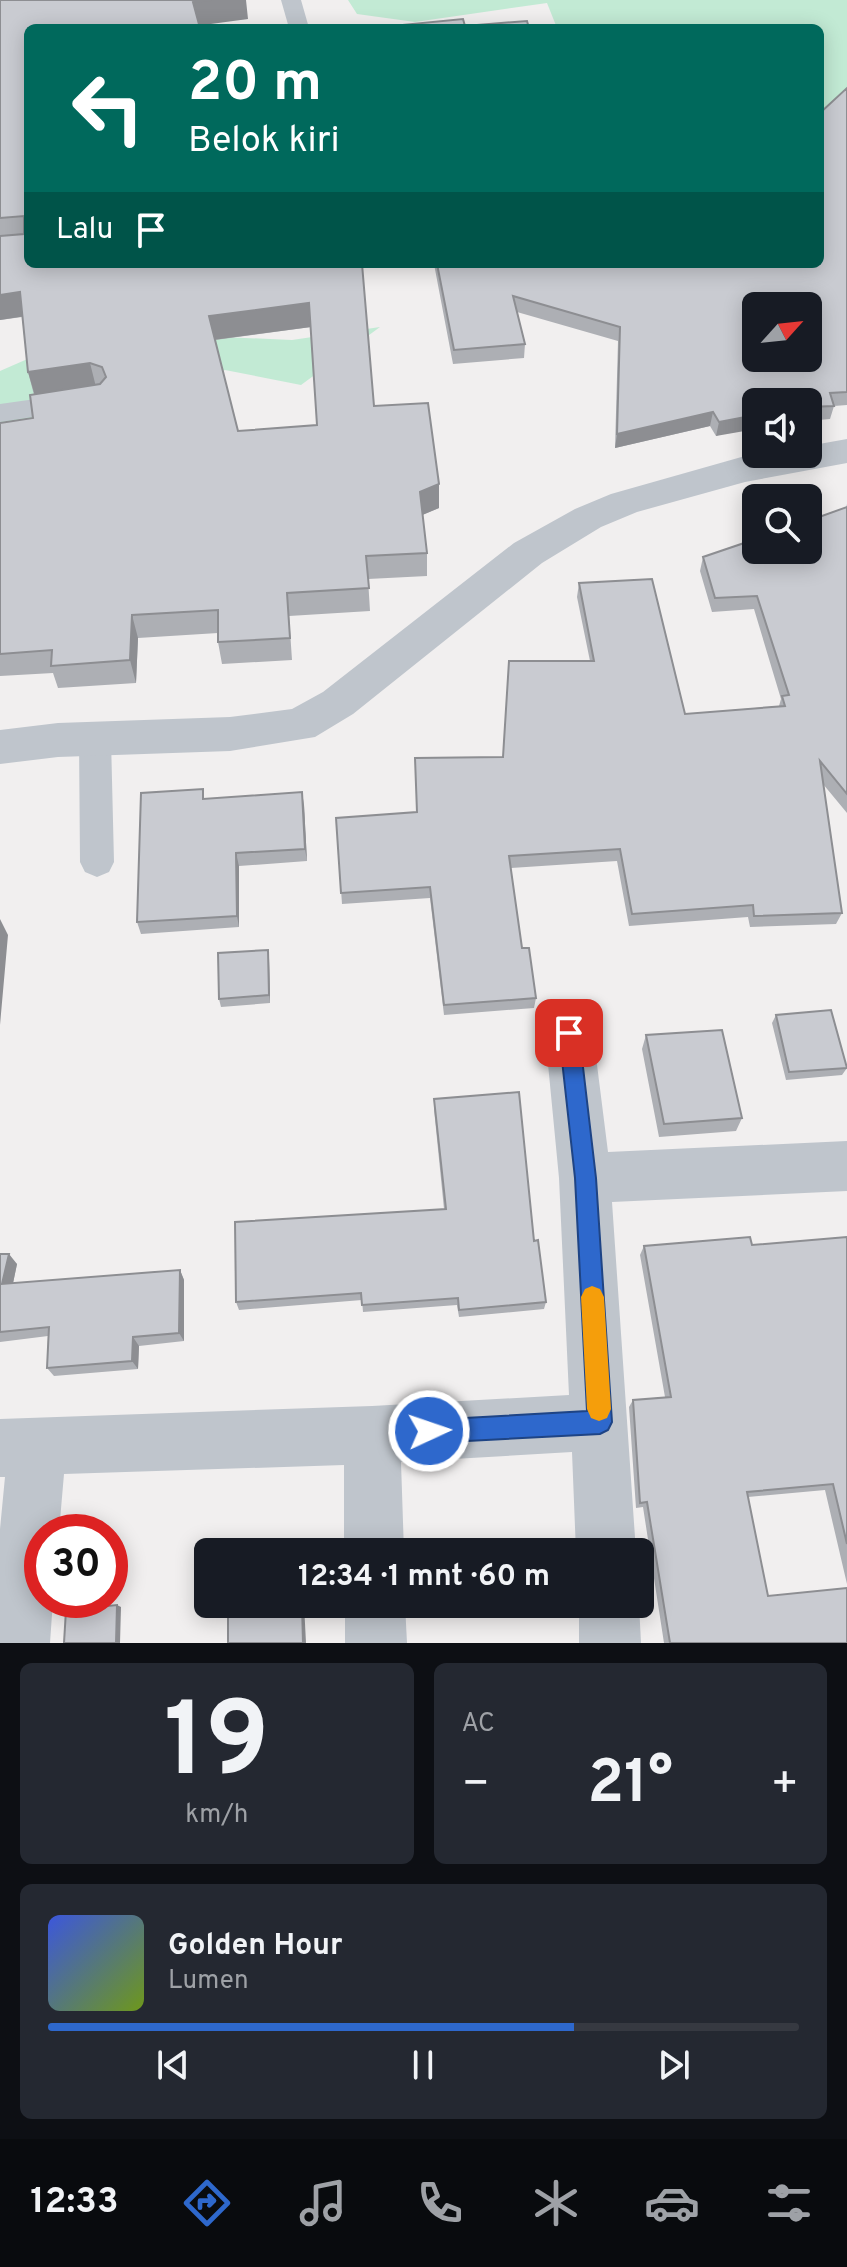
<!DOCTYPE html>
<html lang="id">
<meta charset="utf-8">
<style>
:root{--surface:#171b24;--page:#242831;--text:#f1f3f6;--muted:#9ea1a6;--line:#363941;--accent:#2e68cc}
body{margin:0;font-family:Overpass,sans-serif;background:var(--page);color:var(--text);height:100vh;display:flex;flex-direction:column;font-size:30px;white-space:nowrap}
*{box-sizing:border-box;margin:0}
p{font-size:26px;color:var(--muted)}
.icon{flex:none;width:44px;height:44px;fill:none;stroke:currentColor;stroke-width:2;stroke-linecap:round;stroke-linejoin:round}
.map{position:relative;height:1643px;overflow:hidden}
.side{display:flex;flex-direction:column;gap:20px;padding:20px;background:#0d0f14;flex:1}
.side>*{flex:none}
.banner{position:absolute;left:24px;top:24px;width:800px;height:244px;border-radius:12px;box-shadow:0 4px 20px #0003;background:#00695c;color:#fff;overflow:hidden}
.needle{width:52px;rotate:63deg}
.controls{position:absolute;left:742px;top:292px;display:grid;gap:16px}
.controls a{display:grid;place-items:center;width:80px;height:80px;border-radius:12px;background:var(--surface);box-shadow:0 4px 20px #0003;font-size:40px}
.speed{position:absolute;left:24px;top:1514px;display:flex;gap:16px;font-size:40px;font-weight:700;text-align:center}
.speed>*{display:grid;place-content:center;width:104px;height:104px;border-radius:50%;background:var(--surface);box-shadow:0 4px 20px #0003;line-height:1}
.speed .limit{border:12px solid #d22;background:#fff;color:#111}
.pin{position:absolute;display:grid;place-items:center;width:68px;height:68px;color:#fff;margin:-34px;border-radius:16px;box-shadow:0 4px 12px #0006}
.me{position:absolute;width:88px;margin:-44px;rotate:87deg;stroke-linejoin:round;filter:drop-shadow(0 0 6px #0008)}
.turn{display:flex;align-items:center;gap:28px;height:168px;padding:0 32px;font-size:36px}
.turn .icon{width:104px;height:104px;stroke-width:2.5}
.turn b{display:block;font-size:56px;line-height:68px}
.then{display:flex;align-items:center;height:76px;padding:0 32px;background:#0003;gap:16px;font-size:30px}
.big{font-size:60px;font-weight:700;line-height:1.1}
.side .card{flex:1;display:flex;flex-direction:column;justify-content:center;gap:12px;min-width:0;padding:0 28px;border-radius:12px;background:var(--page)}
.side .dial{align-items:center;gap:0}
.dial b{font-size:104px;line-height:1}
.song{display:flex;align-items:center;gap:24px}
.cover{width:96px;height:96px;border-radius:12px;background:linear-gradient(135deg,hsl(230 70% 55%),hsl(80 70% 35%))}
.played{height:8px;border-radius:4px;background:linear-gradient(90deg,var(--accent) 70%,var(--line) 70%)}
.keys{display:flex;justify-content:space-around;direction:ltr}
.heat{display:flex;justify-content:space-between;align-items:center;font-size:44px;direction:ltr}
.side .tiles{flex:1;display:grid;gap:20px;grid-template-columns:1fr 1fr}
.card:last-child{grid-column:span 2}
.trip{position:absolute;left:194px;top:1538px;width:460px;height:80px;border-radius:12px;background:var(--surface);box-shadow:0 4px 20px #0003;font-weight:700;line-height:80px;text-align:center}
.menu{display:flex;height:128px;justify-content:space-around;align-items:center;background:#090b0e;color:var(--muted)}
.menu .icon{width:56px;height:56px}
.menu .on{color:var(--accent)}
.menu b{font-size:36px;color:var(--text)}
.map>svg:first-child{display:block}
.green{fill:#c2ead4}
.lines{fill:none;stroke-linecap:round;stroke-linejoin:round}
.service{fill:#bfc5cc;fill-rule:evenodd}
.minor{fill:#bfc5cc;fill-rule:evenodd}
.wall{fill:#adafb4;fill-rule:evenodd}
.shaded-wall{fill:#8d8e92}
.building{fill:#c9cbd1;stroke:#8d8e92;stroke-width:2;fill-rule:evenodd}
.route{fill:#2e68cc;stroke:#1e4485;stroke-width:2}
.slow{fill:#f59e0b}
</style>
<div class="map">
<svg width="847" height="1643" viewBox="0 0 847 1643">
<rect width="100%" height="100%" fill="#f1efef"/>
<!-- green -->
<path class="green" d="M348,0h499v118l-27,-7v-83h-263l-10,-25 -132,19 -58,-8z
M380,327l-79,58 -76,-15 -56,24 -169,36v-59l64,-28 89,-9 139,6z"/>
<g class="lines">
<!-- service -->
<path class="service" d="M281,0h20l8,28h-20z
M78,393l10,3 4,6 -4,6 -88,14v-18z
M95,726l12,4 4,9 3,123 -5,10 -12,5 -12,-5 -5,-10 -1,-123 4,-9z"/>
<!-- minor -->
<path class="minor" d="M847,439v24l-102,19 -108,30 -36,15 -59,36 -189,151 -38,23 -85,14 -172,6 -58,7v-34l58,-7 172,-6 62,-8 31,-17 191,-149 61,-34 36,-15 134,-38 63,-2v-8z
M569,1011l17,6 7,16 15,119 239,-11v50l-235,11 24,350h-60l-4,-100 -171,10 3,90h-60v-87l-280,9 -5,58h-17v68h11l-3,43h-50v-114l5,-52h-5v-58l372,-13 197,-11 -10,-217 -14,-145 7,-16z
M345,1604h60l2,39h-62z
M579,1604h60l2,39h-62z"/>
</g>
<!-- wall -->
<path class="wall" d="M0,0l248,19 -220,9 334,236 12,142 65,78v24l-17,7 5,38v23l-59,3 2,32 -81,5 3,44 -70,4 -4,-22v-9l-80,5 -2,45 -78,5 -5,-15 -53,3v-253l33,-5 1,-23 -6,-23 -6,-55 -22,3zM311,327l6,98 -79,6 -23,-91z
M847,88v317l-13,1 -4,13 -22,2v-19l-92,34 -6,-10 -95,22 3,-107 -101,-29 8,32 -1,14 -71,6 -19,-100h386z
M847,504v309l-24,-29 19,129 -6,11 -86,3 -2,-10 -119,9 -12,-65 -106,7 11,80 14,50 -2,10 -90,7 -14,-117 -88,6 -6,-86 81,-6 86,-55 87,-96 -13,-64 2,-14 106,131 94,-8 2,-7 -27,-90 -42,3 -12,-41 3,-14 143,-49z
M205,799l99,6 3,56 -68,5v61l-98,7 -4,-12z
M269,958l1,45 -49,4 -2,-8z
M776,1015l71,53 -5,7 -56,5 -14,-57z
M646,1035l96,83 -6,13 -77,6 -17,-88z
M434,1099l100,142 12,61 -2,7 -85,8 -2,-12 -94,7 -1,-12 -123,10 -3,-8 208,-93 -10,-100z
M847,1237v347l-22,-94 -77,7 20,99 79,47h-183l-21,-136 -7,1 -7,-101 4,-7 32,-3 -25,-142 4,-9 108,-1z
M0,1254l17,10 -4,19 167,-13 4,10v61l-45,5 -1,23 -84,7 -7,-8 1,-32 -48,6z"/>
<!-- shaded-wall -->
<path class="shaded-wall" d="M211,0h35l2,19 -52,7 -3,-24z
M20,292l6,24 -26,4v-25z
M309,303l2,24 -98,13 -4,-24z
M90,363l6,24 -61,9 -7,-24z
M713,412l-3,14 -95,22 2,-14z
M756,415v14l-40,7 3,-14z
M439,484v24l-19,8v-24z
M132,615l6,23 -2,45 -6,-23z
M302,792l2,13 3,56 -2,-12z
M236,853l3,13v61l-2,-11z
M0,919l8,16 -8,90z
M268,950l1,8 1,45 -1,-8z
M9,1254l8,10 -6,29 -9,-9z
M180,1270l4,10v61l-5,-8z
M133,1337l6,9 -1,23 -6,-8z
M302,1604h2l2,39h-3z
M117,1605l4,2 -1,36h-4z"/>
<!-- building -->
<path class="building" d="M0,0h211l-18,2 7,26h-172v236h334l12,142 54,-3 11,81 -19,8 7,61 -61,3 3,32 -82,5 3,45 -72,4v-32l-86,5 -2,45 -79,6 1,-16 -52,4v-231l33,-5 -3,-23 70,-11 6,-7 -4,-10 -12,-4 -62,9 -8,-80 -20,3v-59l24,-2v-18l-24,2zM309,303l8,122 -79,6 -29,-115z
M463,19l2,7 62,-5 2,7h-137l-1,-2z
M847,88v304l-17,1 4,13 -26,1v-5h-52v13l-37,7 -6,-10 -96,22 3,-107 -107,-31 12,48 -71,6 -17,-86h383v-151zM756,306h52v52h-52z
M847,507v287l-27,-33 22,152 -88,3 -1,-11 -121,9 -12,-65 -111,7 13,92h7l7,50 -92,7 -14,-118 -89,6 -5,-75 81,-6 -2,-54 88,-1 6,-96h85l-15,-78 73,-4 33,135 100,-8 -3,-10 7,-1 -32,-99 -42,2 -12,-41 53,-18v11h52v-29z
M203,789v10l99,-7 3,57 -69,4 1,63 -100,6 4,-129z
M268,950l1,45 -50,4 -1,-46z
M831,1010l16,58 -58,4 -13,-57z
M722,1030l20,88 -78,6 -18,-89z
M519,1092l15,149 4,-1 8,62 -87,8 -1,-12 -96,7 -1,-12 -125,9 -1,-80 211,-13 -12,-110z
M750,1237l2,8 95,-8v307l-14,-60 -86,8 21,104 79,-8v55h-177l-23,-141 -7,1 -7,-103 38,-3 -27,-151z
M0,1254h9l-7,30 178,-14 -1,63 -46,4 -1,24 -85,7 2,-41 -49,5z
M228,1604h74l1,39h-75z
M117,1605l-1,38h-52l2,-33z"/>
<!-- route -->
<path class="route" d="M569,1023l7,3 3,7 17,145 16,244 -4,8 -8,4 -171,9 -9,-3 -3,-9 3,-8 9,-3 158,-9 -12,-233 -16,-145 3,-7z"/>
<!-- slow -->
<path class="slow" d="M592,1286l8,3 4,8 7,112 -4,9 -8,3 -8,-3 -4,-9 -6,-112 4,-8z"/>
</svg>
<div class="controls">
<a><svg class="needle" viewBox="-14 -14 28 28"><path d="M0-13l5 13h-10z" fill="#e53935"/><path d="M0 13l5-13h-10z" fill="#9ea1a6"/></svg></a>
<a><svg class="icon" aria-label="sound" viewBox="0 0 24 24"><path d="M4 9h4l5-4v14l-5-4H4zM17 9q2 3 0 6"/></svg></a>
<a><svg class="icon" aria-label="search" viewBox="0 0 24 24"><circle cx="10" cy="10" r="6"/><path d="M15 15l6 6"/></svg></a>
</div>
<div class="speed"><div class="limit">30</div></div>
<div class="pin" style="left:569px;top:1033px;background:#d93025"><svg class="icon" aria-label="arrive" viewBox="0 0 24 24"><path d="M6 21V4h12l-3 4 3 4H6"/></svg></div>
<svg class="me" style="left:429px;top:1431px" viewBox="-20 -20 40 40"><circle r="17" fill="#2e68cc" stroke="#fff" stroke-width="3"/><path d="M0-11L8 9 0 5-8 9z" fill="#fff"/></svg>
<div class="trip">12:34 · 1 mnt · 60 m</div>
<div class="banner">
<div class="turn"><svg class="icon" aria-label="left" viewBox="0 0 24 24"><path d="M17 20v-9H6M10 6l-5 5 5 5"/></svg><div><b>20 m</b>Belok kiri</div></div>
<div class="then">Lalu<svg class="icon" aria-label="arrive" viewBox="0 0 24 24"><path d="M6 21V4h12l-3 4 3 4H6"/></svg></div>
</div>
</div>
<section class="side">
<div class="tiles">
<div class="card dial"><b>19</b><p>km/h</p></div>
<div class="card"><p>AC</p>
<div class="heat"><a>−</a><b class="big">21°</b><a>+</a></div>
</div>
<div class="card">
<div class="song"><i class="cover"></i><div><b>Golden Hour</b><p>Lumen</p></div></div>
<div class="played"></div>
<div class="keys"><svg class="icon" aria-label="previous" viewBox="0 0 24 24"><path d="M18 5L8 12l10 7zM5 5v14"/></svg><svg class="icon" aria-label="pause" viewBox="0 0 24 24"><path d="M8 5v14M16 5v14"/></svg><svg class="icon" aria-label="next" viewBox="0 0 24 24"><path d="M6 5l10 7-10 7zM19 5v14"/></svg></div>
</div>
</div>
</section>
<nav class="menu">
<b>12:33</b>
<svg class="icon on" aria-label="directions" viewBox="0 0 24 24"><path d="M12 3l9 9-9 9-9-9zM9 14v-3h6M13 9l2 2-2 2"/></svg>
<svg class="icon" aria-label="music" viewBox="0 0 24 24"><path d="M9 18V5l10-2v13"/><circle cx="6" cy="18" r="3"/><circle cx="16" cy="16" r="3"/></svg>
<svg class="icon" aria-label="phone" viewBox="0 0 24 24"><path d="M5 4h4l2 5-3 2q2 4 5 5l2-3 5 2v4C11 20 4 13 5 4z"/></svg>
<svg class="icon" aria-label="climate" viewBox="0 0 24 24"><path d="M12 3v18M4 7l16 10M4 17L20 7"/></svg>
<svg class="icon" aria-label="car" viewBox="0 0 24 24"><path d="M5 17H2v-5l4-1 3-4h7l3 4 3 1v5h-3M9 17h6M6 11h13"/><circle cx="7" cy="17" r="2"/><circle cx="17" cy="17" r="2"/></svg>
<svg class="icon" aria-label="filters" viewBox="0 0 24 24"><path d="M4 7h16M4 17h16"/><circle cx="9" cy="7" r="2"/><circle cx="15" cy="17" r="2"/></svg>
</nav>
